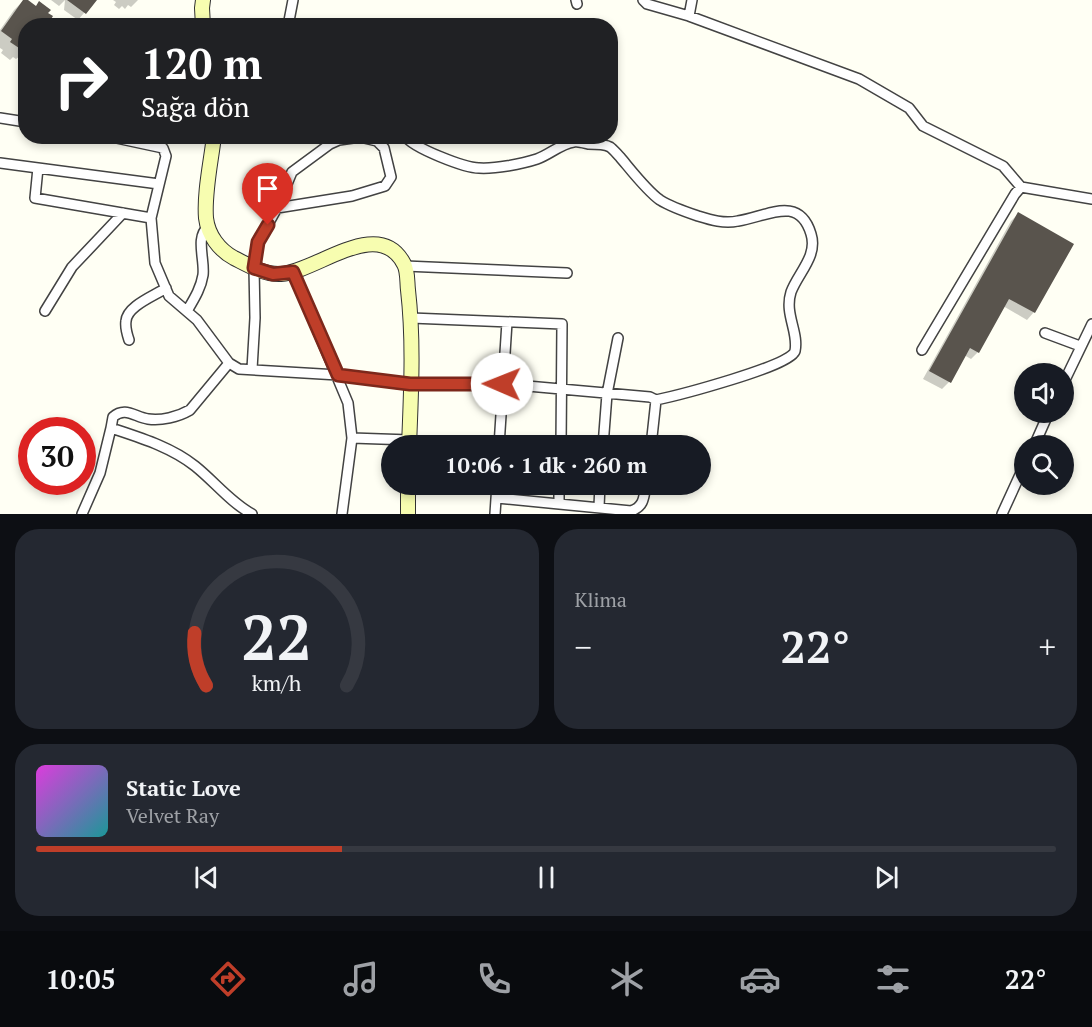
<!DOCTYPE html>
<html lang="tr">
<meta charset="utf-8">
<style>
:root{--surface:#171b24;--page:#242831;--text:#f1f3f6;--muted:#9ea1a6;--line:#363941;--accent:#bf3e29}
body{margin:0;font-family:"PT Serif",serif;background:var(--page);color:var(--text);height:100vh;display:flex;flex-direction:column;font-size:22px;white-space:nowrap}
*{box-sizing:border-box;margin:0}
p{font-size:20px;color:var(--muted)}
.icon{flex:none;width:33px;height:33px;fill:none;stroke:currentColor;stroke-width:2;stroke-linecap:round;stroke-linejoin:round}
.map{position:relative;height:514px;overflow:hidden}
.side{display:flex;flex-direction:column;gap:15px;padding:15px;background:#0d0f14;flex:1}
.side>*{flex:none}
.top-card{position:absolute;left:18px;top:18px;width:600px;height:126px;border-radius:24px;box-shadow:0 3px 9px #0003;background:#202124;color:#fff;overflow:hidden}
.fabs{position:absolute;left:1014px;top:363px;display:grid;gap:12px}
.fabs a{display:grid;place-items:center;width:60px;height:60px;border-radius:50%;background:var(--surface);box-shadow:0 3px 9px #0003;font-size:30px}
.speed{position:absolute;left:18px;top:417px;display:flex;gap:12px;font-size:30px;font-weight:700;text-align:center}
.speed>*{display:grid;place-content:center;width:78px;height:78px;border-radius:50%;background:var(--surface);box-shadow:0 3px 9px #0003;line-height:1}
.speed .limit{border:9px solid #d22;background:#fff;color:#111}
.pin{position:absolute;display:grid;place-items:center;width:51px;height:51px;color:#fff;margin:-62px -26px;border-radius:50% 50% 50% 0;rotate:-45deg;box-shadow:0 0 6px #0007}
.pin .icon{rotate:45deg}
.me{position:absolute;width:66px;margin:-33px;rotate:271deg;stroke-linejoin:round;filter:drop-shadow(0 0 4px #0008)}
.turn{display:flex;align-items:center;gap:21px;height:126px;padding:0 24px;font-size:27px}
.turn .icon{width:78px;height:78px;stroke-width:2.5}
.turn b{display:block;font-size:42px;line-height:51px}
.big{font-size:45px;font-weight:600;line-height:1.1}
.side .widget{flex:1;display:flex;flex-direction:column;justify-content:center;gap:9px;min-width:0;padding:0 21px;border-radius:24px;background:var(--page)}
.side .dial{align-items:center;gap:0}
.dial svg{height:156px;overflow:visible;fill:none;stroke:var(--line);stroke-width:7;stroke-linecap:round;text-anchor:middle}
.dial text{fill:var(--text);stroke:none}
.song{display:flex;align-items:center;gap:18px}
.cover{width:72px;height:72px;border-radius:9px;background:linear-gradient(135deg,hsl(300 70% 55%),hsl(180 70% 35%))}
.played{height:6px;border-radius:3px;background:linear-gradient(90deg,var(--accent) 30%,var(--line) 30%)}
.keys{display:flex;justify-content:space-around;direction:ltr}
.heat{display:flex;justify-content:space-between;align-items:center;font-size:33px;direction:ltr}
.side .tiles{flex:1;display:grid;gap:15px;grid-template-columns:1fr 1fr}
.widget:last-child{grid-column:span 2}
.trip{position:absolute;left:381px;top:435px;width:330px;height:60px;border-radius:30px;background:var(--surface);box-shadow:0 3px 9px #0003;font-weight:600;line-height:60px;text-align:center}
.menu{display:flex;height:96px;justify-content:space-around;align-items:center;background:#090b0e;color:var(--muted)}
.menu .icon{width:42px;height:42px}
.menu .selected{color:var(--accent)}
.menu b{font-size:27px;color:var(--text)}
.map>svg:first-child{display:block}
.shadow{fill:#0003}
.building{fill:#59544d}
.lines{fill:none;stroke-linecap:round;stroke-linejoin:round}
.street-casing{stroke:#434343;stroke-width:12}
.secondary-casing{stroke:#323232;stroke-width:16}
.street{stroke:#fff;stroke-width:9}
.secondary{stroke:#f7fdb0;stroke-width:14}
.route-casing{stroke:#7c281b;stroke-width:15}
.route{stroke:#bf3e29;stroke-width:10}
</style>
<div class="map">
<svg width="1092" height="514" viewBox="0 0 1092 514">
<rect width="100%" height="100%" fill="#fffff4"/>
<!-- shadow -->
<path class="shadow" d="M24,0l2,54 -4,4 -2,-2 -4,3 -3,-2 -3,3 -9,-7 2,-3 -3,-2v-18l14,-20z
M51,0h14l-6,6z
M65,0h30l-17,20 -14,-10z
M113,0h25l-7,7 -3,-2 -3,4 -3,-3 -3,3 -5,-4 2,-3z
M1018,214l16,98 -7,8 -24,-14 -25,46 -7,7 -7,-4 -15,27 -7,7 -19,-10 88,-158z"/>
<!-- building -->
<path class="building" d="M23,0h5l8,6 3,-5 12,9 -3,3 5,3 -3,5 6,5h-30v19l-4,5 -12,-8 2,-3 -11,-8z
M67,0h30l-11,14z
M1018,212l56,32 -39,69 -26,-14 -30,54 -9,-5 -19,35 -22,-12z"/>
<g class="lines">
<defs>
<path id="street" d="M576,0l1,4
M643,0l4,4 42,12 170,63 50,29 14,18 80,40 18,21 71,12
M689,16l3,-16
M288,26l5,-26
M0,118l26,4
M107,136l56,12 3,8 -15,62
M0,163l38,5 -3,30 116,20 4,45 14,33 28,24 32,43 10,6 99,6 72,10 83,-2 157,14 6,3c19,-4 136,-34 139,-49 4,-19 -11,-37 -4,-59 7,-19 27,-36 20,-58 -12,-40 -45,-17 -73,-13 -14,3 -27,-1 -40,-5 -12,-4 -27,-9 -38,-16 -13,-9 -29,-30 -40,-43 -3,-3 -7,-8 -10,-10 -5,-3 -16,-3 -22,-3 -4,-1 -10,-3 -14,-2 -12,1 -25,13 -37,17 -15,5 -42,10 -58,9 -14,0 -66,-20 -74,-32
M38,168l121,16
M405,266l162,7
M293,272l55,131 4,35 -10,76
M45,311l27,-44 51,-54
M187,311c7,-12 14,-23 16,-36 2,-15 -8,-38 5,-48
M411,318l151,6 -1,122
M1045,333l35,13
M129,340c-2,-6 -4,-13 -3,-19 1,-15 28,-25 40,-33
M922,350l93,-156 6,-7
M252,369l3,-51 -1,-50 4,-26 19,-34 15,-36 38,-28 9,-4 21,-3 17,4 7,7 7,29 -6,9 -33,10 -75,12
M1064,382l28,-58
M111,428l2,-11c12,-11 22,0 35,2 13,2 30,-2 42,-9l39,-47
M352,438l58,2
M499,446l8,-124
M603,446l4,-52 11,-56
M651,446l5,-46
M1034,446l15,-34
M497,498l134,13c13,-4 13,-14 15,-27
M559,503v-19
M599,507l1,-23
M82,514l18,-41 11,-45c30,10 60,19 84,38 20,16 35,36 57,48
M495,514l2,-30
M1002,514l22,-48"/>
<path id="secondary" d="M203,26l-1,-18 1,-8
M214,136c-3,26 -10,57 -8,82 2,17 13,32 28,40 14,7 30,17 47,16 35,-2 98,-59 123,-10 4,7 3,18 4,26 6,52 3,104 1,156
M408,514v-30"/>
</defs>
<!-- street casing -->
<use href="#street" class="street-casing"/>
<!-- secondary casing -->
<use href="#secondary" class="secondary-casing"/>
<!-- street -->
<use href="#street" class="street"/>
<!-- secondary -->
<use href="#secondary" class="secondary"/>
</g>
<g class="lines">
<defs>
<path id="route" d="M268,225l-10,17 -4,26 19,6 20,-2 45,103 72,9h92"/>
</defs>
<!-- route casing -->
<use href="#route" class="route-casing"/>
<!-- route -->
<use href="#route" class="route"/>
</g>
</svg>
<div class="fabs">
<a><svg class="icon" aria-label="sound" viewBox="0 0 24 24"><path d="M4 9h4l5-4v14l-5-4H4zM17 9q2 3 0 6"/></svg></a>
<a><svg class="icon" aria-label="search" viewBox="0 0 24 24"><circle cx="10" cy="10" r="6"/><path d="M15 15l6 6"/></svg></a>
</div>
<div class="speed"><div class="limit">30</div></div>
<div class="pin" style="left:268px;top:225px;background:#d93025"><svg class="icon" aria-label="arrive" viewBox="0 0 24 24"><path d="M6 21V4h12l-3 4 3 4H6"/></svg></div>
<svg class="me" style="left:502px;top:384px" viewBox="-20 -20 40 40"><circle r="19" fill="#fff"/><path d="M0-13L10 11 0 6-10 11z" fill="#bf3e29"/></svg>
<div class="trip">10:06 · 1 dk · 260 m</div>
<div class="top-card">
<div class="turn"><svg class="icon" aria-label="right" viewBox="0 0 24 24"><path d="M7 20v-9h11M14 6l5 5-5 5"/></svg><div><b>120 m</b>Sağa dön</div></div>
</div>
</div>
<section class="side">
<div class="tiles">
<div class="widget dial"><svg viewBox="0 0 100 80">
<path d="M14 69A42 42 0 1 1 86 69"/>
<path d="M14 69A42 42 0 0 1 8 42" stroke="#bf3e29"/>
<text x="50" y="56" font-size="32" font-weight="700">22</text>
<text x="50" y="72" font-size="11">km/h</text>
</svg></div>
<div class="widget"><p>Klima</p>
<div class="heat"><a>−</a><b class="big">22°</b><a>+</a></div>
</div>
<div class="widget">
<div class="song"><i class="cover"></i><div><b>Static Love</b><p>Velvet Ray</p></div></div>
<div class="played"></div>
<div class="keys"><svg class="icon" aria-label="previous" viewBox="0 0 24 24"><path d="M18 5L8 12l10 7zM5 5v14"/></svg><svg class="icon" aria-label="pause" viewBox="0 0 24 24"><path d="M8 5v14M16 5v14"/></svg><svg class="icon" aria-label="next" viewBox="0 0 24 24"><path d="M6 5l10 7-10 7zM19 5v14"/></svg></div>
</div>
</div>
</section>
<nav class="menu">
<b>10:05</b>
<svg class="icon selected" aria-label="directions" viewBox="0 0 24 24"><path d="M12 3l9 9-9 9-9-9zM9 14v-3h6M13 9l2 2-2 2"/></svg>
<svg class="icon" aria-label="music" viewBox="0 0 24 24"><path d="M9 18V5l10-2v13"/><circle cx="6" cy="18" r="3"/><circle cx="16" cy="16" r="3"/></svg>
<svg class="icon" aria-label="phone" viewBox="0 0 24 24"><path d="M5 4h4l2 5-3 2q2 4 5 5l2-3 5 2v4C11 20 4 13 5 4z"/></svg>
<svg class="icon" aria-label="climate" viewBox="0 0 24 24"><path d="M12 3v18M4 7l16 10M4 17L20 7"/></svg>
<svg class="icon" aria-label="car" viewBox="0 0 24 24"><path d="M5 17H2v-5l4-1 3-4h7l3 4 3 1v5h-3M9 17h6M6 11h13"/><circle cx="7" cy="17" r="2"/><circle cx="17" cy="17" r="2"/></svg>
<svg class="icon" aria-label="filters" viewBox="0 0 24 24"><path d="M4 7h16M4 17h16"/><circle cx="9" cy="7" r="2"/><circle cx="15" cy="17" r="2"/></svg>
<b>22°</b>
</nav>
